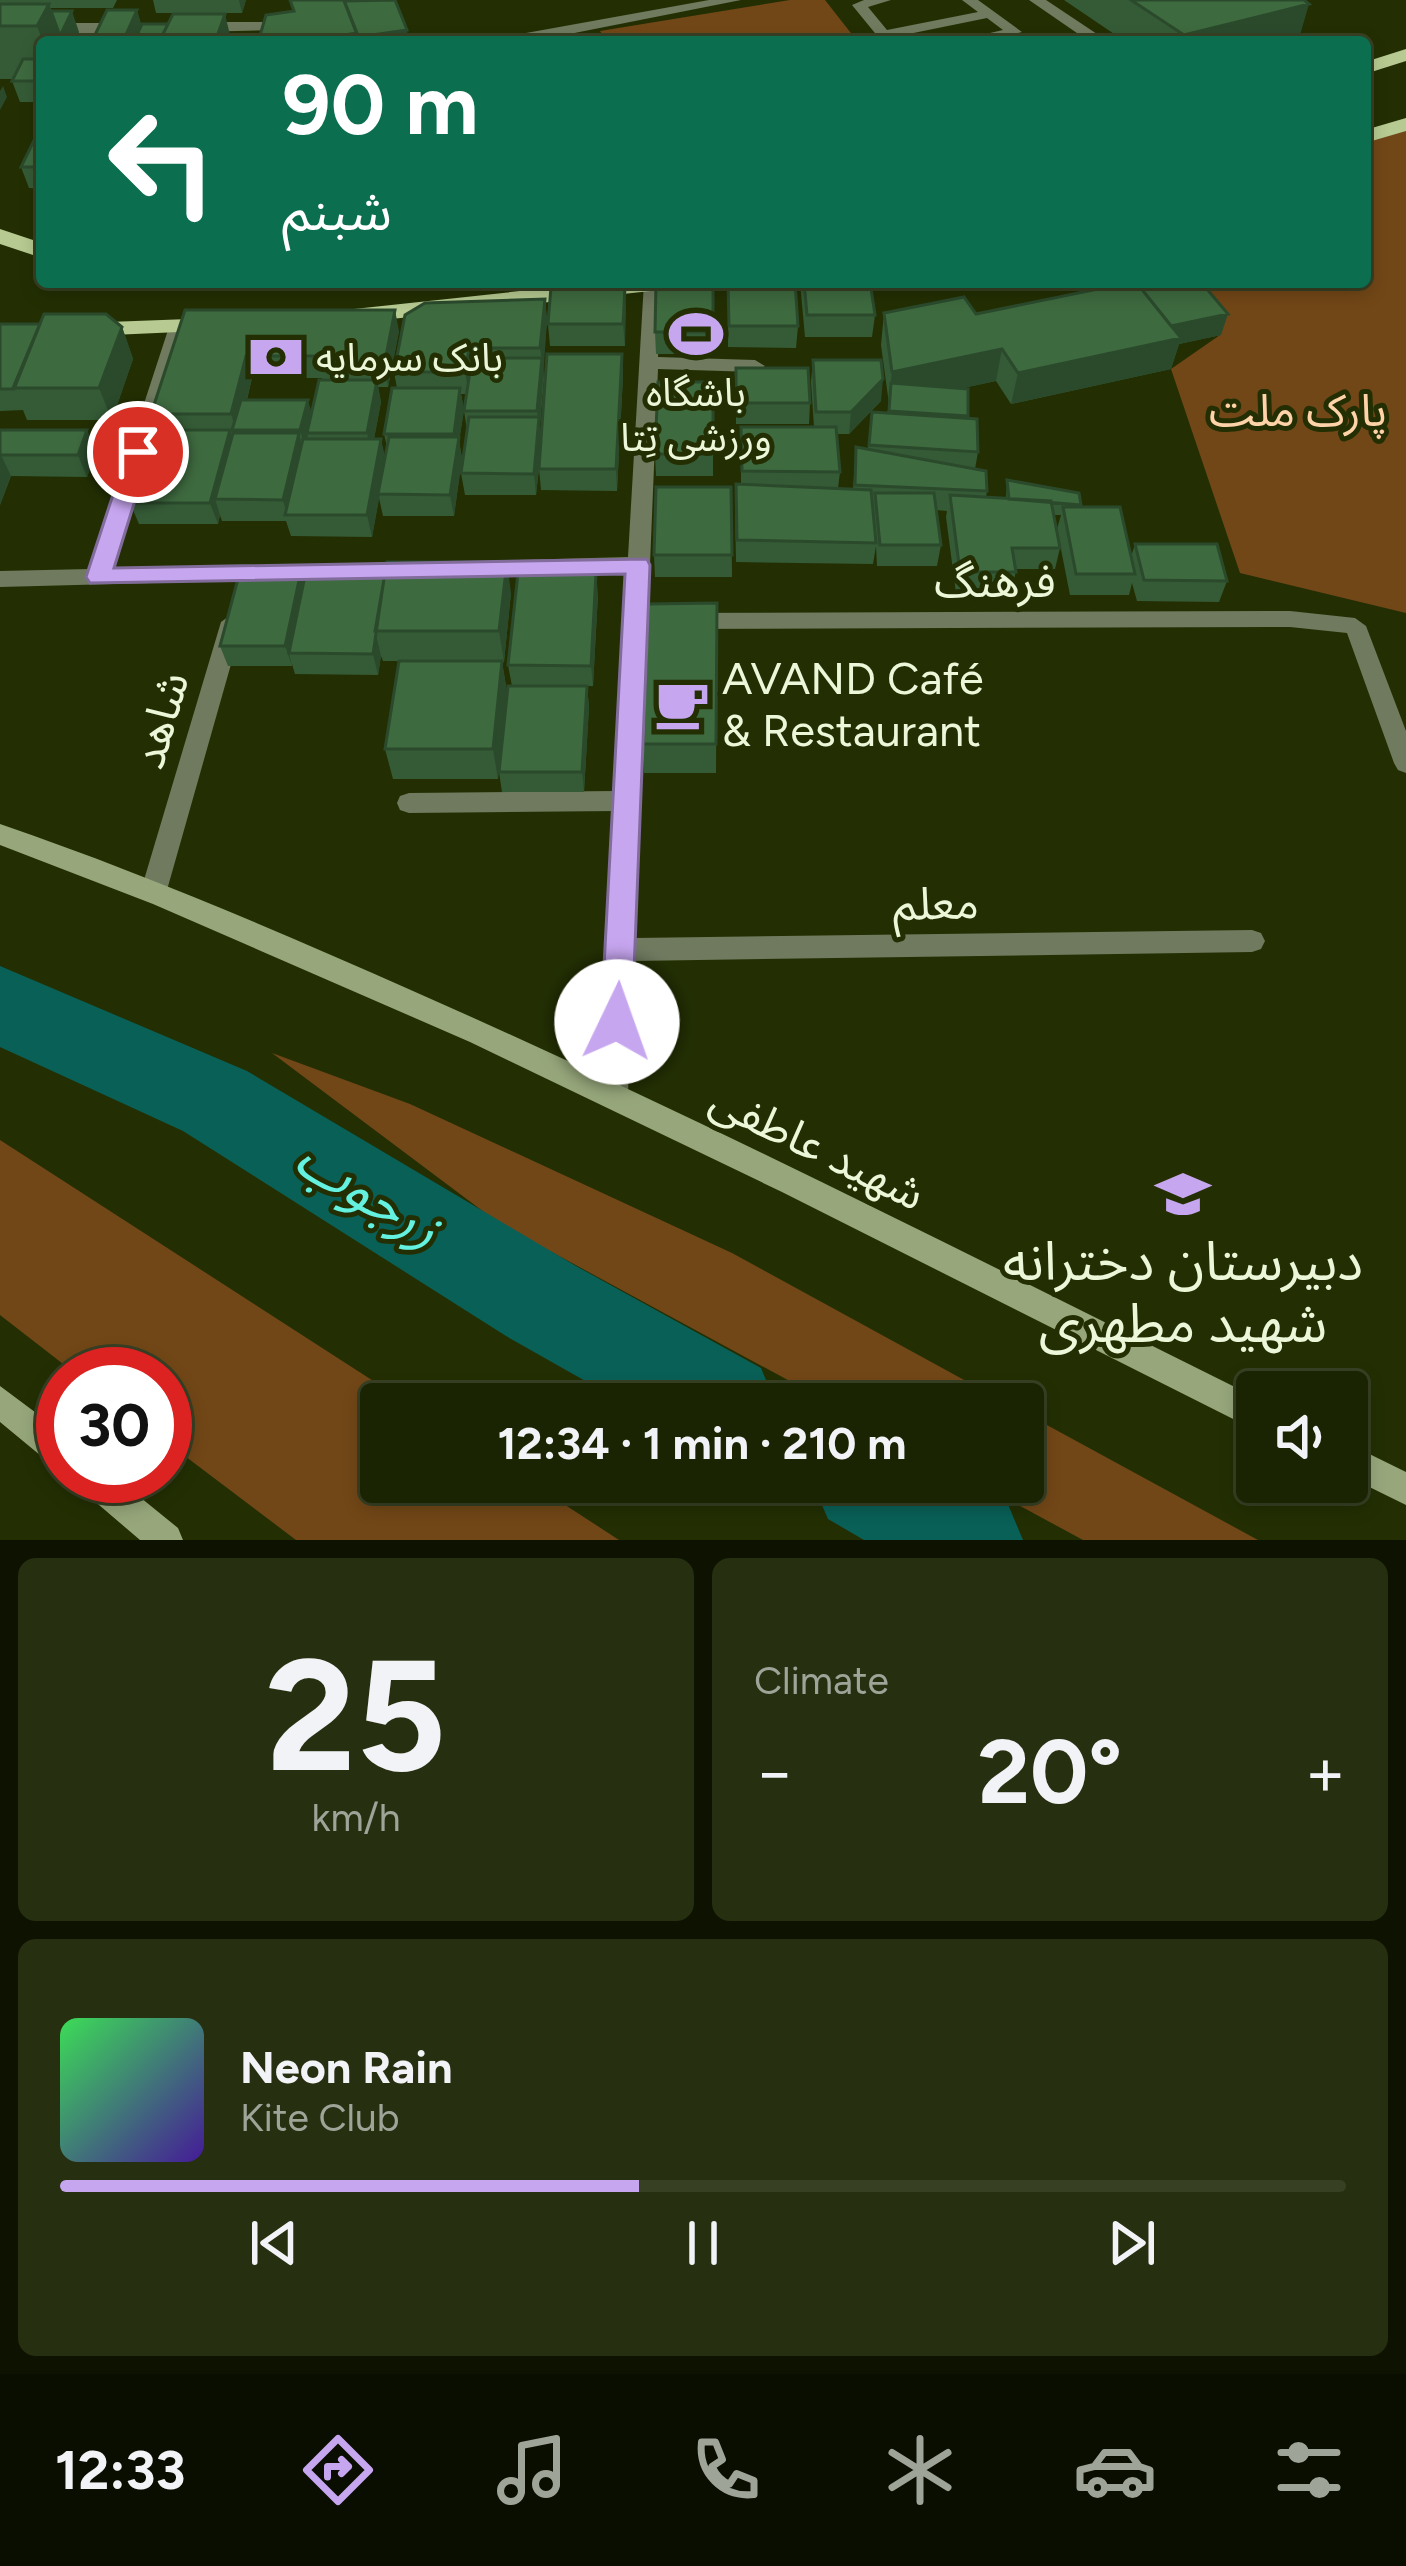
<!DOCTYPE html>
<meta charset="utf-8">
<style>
:root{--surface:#1a2302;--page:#272f11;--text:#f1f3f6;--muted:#9fa499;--line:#384024;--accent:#c7a6f0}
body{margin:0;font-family:Figtree,"Noto Sans Arabic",sans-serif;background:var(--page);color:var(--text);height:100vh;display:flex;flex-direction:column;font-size:45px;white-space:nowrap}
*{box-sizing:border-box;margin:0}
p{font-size:39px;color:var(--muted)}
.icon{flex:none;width:66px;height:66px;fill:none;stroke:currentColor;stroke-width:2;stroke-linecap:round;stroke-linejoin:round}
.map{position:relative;height:1540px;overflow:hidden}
.details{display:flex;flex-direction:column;gap:18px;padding:18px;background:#0e1301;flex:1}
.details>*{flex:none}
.banner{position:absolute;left:36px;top:36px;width:1335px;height:252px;border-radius:12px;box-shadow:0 6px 18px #0003,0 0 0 3px var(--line);background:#0b6e4f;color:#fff;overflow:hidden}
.controls{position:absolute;left:1236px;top:1371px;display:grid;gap:24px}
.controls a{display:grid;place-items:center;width:132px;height:132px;border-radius:12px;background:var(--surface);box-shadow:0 6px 18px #0003,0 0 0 3px var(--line);font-size:60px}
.speed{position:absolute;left:36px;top:1347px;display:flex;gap:24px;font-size:60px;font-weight:700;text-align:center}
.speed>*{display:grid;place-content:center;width:156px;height:156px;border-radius:50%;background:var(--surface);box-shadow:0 6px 18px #0003,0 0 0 3px var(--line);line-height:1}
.speed .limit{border:18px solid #d22;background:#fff;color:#111}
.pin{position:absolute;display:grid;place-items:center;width:102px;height:102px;color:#fff;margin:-51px;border:6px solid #fff;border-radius:50%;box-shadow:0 3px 12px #0007}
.me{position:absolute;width:132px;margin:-66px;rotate:3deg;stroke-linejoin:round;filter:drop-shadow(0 0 9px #0008)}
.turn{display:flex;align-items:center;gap:42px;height:252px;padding:0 48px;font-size:54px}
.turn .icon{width:156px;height:156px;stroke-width:2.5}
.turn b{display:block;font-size:84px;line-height:102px}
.big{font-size:90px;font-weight:700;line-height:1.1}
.details .card{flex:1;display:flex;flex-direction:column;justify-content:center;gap:18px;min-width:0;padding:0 42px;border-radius:18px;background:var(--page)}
.details .dial{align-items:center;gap:0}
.dial b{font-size:156px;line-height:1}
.song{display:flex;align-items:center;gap:36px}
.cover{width:144px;height:144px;border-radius:18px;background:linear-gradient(135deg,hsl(130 70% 55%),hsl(260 70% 35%))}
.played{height:12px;border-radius:6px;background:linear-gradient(90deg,var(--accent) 45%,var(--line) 45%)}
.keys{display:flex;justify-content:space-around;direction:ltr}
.heat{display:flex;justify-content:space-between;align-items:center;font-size:66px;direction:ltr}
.details .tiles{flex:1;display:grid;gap:18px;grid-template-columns:1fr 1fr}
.card:last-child{grid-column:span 2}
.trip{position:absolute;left:360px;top:1383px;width:684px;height:120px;border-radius:12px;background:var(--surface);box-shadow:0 6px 18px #0003,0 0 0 3px var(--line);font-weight:700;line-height:120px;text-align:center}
.menu{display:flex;height:192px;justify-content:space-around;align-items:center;background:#0a0e01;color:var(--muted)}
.menu .icon{width:84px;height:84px}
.menu .selected{color:var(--accent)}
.menu b{font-size:54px;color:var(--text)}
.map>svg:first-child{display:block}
.green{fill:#724717}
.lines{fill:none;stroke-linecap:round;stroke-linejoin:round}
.river{fill:#096057;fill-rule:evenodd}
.lane{fill:#707a5f;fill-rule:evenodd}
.street{fill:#707a5f;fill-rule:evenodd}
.secondary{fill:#97a77b;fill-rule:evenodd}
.primary{fill:#b6ca91;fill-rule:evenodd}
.wall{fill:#355b36;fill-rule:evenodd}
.shaded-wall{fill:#2b4a2c}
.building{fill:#3e6a3f;stroke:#2b4a2c;stroke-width:3}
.route{fill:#c7a6f0;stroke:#816c9c;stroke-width:3}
.labels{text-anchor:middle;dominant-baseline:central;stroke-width:10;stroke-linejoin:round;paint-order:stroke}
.far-poi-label{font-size:39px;fill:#ecf7d9;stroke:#232f03;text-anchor:start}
.park-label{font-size:45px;fill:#ffd2a8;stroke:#232f03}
.street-label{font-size:45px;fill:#ecf7d9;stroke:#232f03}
.poi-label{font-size:45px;fill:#ecf7d9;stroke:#232f03;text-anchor:start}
.near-poi-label{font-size:54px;fill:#ecf7d9;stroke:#232f03}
.near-water-label{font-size:57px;font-style:italic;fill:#64f1e0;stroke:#232f03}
</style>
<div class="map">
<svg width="1406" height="1540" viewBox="0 0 1406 1540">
<rect width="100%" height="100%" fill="#232f03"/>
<!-- green -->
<path class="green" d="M790,0h35l29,37 -4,5 -245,-3 -5,-8z
M1406,127v486l-166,-40 -69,-204 49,-34 -41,-53h186v-141z
M272,1053l138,51 322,149 276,151h-176l-332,-180z
M0,1140l409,264h-28v78h149l89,58h-323l-131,-99v-67h-89l-76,-59z
M1023,1412l235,128h-175l-107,-58h47z"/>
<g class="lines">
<!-- river -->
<path class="river" d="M0,966l247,105 329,195 185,102 15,36h-150l-120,-68 -323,-205 -183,-84z
M812,1482h158l37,20 16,38h-159l-36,-21z"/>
<!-- lane -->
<path class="lane" d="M864,0h27l-23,7 19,23 91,-18 -16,-12h16l44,32 -41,10h-30l52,-12 -16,-12 -103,21 -5,-1 -27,-33z"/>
<!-- street -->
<path class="street" d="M709,0h32l-212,42h-33l8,-5z
M1029,0h17l63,42h-19z
M271,22l8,5 -3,3 -81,2 -8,-5 8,-5z
M0,23h131l8,5 -8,5h-131z
M644,282l17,2 -3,73 97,3 10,6 -10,6 -97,-3 -10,244 642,-2 65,7 11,8 40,105v42l-8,-3 -4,-7 -47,-130 -57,-6 -643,2 -13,309 618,-8 9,3 4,8 -4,8 -9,3 -619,9 -5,133 -4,9 -10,4 -10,-4 -4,-9 15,-283 -206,2 -9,-3 -3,-7 3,-7 9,-3 207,-2 12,-218 -149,4 -11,-8 11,-8 149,-4z
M178,321l9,6 -76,242 303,-7 8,2 3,6 -3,6 -422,11v-16l90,-2 79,-242z
M232,614l11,8 -76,268 -4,8 -9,3 -9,-3 -4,-8 80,-268z"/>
<!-- secondary -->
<path class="secondary" d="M0,824c140,48 278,107 413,167 286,126 564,268 844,407v33l-475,-239 -312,-150 -317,-138 -153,-59z
M0,1386l63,47v37l-11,-5 -52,-43z
M1347,1443l59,29v33l-59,-29z
M73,1476h41l64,52 5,12h-43l-62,-53z"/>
<!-- primary -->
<path class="primary" d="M1406,49v12l-41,13v-12z
M1406,118v13l-41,12v-13z
M0,229l42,14v15l-42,-14z
M604,282h76l-11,7 -315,34 -12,-7 12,-7z
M216,318l8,2v10l-224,10v-14z"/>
</g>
<!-- wall -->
<path class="wall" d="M0,0h117l-4,8h-63l29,24 -4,7h18l49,-14 88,10 -2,7h-186v60h-22l-8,-21 1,-2h-13z
M153,0h93l-4,13h-86z
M1064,0h240l-6,42h-172z
M42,124v65l-13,-1 -8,-21z
M713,282v72h-57l-1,-22z
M728,282l70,44 -2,22 -68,-1z
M800,282h70l5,33 -3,22h-67z
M1124,282h77l20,53 -42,9 -8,25 -160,35 -15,-23 -34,7 6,1v30l10,33 -3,17 12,22 -1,6 20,1 1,-18 74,25 -1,2 51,50 4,-13 92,37 -8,21 -82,-1 -5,-18 -3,12h-59l-13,-66 4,-14h-7l6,33 -5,21h-39l-4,24h-56l-10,-76 1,-6 -11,-1 5,35 -4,21h-60l-1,-20 -3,18 -137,-2 -1,-57 6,-21v-57h73l-3,-45 2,-22 68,41 -32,33h-12l3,38 -2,16 15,1 3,-42 12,2 4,-37 16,1 1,-9 -8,-59 3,-32 92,1 148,-30z
M625,287v59h-75l-2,-22z
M545,299l2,21 -4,46 1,14 -4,45 1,11 81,-82 1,22 -6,115 -76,-1 -2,-21 -3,26h-71l-4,-22 6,-43 -3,-19 3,-17h-6l3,16 -5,31 3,17 -8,58h-71l-4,-18 -7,39 -81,-1 -5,-15h-64l-2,-6 -2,9h-79l-9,-21 27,-73 -6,-16 34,-104 214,21 -11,56h-10l3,15 -7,37 11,17 2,-9 -3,-13 13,-46 -3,-16zM252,378h70v2l-11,32 -64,-12z
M0,324l122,3 11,32 -21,61h-85l-4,-10 -23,1z
M736,368l74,35 -1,21h-73z
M713,382v94h-57l-1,-22z
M0,430h87l9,22 -9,25 -76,-1 -11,29z
M731,487l1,90h-77l-1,-22z
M301,571l3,10 207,12 -7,69h-2l5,30 -9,87h-105l-8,-30 14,-88h-16l-2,-5 -3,19 -83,-1 -3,-10v2h-64l-8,-20z
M598,594l-5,92h-81l-4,-21z
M717,603l-1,170h-72l-1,-29z
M587,686l2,21 -5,85h-82l-3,-20z"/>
<!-- shaded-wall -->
<path class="shaded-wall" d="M239,0h7l-4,13z
M49,4l11,32 12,-25 7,21 -5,10h-31l-6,-16z
M1309,4l-11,38h-116l2,-7z
M137,10l6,20 -5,12h-14z
M225,14l5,21 -2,7h-13z
M407,30l2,12h-50l-1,-5z
M357,33l1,9h-59z
M3,86l4,11 -7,13v-19z
M625,287l1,22 -1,37 -2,-22z
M545,299l2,21 -7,105 2,14 -6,56 -2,-21 4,-49 -1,-14 5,-49 -2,-14z
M395,310l4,21 -11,56 -4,-21z
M1228,314l-7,21 -42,9 -8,25 -160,35 7,-31 146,-46z
M122,327l11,32 -21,61 -13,-32z
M469,348l3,22 -3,24 -4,-22z
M1002,349l-6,32 -106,23 1,-21 -3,21 4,-32z
M622,354l1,22 -6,115 -1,-22z
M246,356l6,22 -13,52h-3l-5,-16z
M883,379l-2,22 -32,33 2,-22z
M377,380l4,22 -10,52 -4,-21z
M460,388l4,22 -5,31 3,17 -8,58 -4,-21 7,-43 -3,-18z
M308,400l6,21 -7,12 2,8 -3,11 -6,-22z
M87,430l9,22 -9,25 -9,-22z
M230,430l7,22 -22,47 5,16 -2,9 -8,-21z
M299,433l5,22 -17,60 -4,-15z
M381,439l5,22 -14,76 -5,-22z
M1,455l10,21 -11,29v-48z
M507,562l4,31 -7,69 -5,-31z
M301,571l6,21 -18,61 3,13 -7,-20z
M596,573l2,21 -5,92 -2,-20z
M376,635l5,21 -3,19 -5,-21z
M502,661l5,31 -9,87 -5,-30z
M587,686l2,21 -5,85 -2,-20z"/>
<!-- building -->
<path class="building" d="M290,0h54l13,33 -58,9h-41l8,-27 28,-4z
M395,0l12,30 -49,7 -14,-36z
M1131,0h173l5,4 -125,31z
M0,4h49l-12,22h-37z
M107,10h30l-14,31h-31z
M51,11h21l-12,25z
M173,14h52l-10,28h-56z
M142,24h26l-9,18h-25z
M68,39h25v3h-26z
M23,59h19v22h-30z
M42,124v43h-21z
M656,282h57v50h-58z
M728,282h67l3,44h-69z
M804,282h66l5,33h-68z
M1132,282h4l45,56 -163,35 -16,-24 -110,23 -8,-59 80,-16 12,17z
M1136,282h65l27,32 -57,12z
M551,287h74l-2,37h-75z
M545,299l-5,49h-71l-4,24h-71l11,-57 20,-12z
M185,310h210l-11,56h-65l2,-10h-75l-15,58h-80z
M44,314h62l16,13 -23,61h-86z
M0,324h40l-26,65h-14z
M547,354h75l-6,115h-77z
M472,358h70l-5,53h-73z
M813,360h68l2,19 -32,33h-35z
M736,368h72l2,35h-74z
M319,380h58l-10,53h-60z
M658,382h55v72h-58z
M891,383l77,6v27l-79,-5z
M392,388h68l-6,46h-70z
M241,400h67l-8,30h-68z
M872,412l105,7 1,33 -109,-7z
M469,417h70l-5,57 -73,-1z
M741,427h95l4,45 -98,-1z
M0,430h87l-9,25h-77l-1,2z
M154,430h76l-20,73h-80z
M233,433h66l-16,67 -68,-1z
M389,437h70l-9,58 -72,-1z
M303,439h78l-14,76h-82z
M856,447l130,24 1,20 -132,-6z
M1007,480l72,13 2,12 -72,-6z
M736,484l135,6 5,53 -139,-3z
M656,487h75l1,68h-78z
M875,493h59l7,52h-61z
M950,495l101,6 9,47h-48l4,24h-56z
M1063,507h57l15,67h-59z
M1135,544h82l10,37 -83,-1z
M387,562h120l-8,69h-124z
M240,571h61l-16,75h-65z
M306,571l79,1 -12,82 -84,-1z
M518,573h78l-5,93 -83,-1z
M717,603l-1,141h-73l5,-140z
M399,661h103l-9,88h-108z
M508,686h79l-5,86h-83z"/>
<!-- route -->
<path class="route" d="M138,444l12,8 -36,116 533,-9 3,6 -18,457 -4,10 -11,4 -11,-4 -5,-10 24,-448 -535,9 -4,-6 41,-125z"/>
<!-- icons -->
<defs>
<symbol id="stadium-bare" viewBox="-9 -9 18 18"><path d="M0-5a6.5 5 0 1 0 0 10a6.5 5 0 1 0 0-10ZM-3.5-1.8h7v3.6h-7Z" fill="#c7a6f0" stroke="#232f03" stroke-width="2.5" paint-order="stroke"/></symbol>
<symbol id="bank-bare" viewBox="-9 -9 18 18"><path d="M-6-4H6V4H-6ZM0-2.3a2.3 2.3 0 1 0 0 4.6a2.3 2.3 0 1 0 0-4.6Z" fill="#c7a6f0" stroke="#232f03" stroke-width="2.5" paint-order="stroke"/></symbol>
<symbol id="cafe-bare" viewBox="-9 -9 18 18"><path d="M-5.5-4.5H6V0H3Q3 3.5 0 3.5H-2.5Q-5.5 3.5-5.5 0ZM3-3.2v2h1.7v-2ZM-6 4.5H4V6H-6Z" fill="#c7a6f0" stroke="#232f03" stroke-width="2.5" paint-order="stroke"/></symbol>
<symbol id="school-bare" viewBox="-9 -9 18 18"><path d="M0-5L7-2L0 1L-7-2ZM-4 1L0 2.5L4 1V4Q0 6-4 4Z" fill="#c7a6f0" stroke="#232f03" stroke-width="2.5" paint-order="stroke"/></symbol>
</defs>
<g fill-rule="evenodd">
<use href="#stadium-bare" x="658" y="296" width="76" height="76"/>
<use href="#bank-bare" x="238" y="319" width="76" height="76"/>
<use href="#cafe-bare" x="644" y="666" width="76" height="76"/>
<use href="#school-bare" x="1145" y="1156" width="76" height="76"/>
</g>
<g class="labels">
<!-- far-poi labels -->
<g class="far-poi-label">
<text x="316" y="357">بانک سرمایه</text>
<text x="696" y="392" text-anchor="middle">باشگاه<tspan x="696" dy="45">ورزشی تِتا</tspan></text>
</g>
<!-- park labels -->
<g class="park-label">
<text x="1298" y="410">پارک ملت</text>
</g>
<!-- street labels -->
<g class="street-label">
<text x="995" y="581">فرهنگ</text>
<text transform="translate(160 720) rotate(-74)">شاهد</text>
<text transform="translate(936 903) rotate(-1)">معلم</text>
<text transform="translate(818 1146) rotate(26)">شهید عاطفی</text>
</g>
<!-- poi labels -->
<g class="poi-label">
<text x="722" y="678">AVAND Café<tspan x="722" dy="52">&amp; Restaurant</tspan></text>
</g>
<!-- near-poi labels -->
<g class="near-poi-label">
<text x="1183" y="1261">دبیرستان دخترانه<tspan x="1183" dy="62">شهید مطهری</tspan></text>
</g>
<!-- near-water labels -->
<g class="near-water-label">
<text transform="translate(369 1192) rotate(31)">زرجوب</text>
</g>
</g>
</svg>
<div class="controls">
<a><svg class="icon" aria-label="sound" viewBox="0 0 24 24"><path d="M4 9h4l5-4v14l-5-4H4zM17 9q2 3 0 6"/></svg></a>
</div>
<div class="speed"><div class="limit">30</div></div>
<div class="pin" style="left:138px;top:452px;background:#d93025"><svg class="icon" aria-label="arrive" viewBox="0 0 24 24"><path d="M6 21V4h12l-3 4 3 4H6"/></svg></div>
<svg class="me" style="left:617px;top:1022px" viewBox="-20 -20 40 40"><circle r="19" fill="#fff"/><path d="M0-13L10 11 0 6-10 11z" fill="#c7a6f0"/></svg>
<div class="trip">12:34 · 1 min · 210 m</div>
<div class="banner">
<div class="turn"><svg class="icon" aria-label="left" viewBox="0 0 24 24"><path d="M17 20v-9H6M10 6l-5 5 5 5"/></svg><div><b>90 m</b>شبنم</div></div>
</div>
</div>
<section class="details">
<div class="tiles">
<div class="card dial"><b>25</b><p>km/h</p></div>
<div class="card"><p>Climate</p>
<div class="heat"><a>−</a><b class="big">20°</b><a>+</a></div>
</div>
<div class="card">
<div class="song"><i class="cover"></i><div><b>Neon Rain</b><p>Kite Club</p></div></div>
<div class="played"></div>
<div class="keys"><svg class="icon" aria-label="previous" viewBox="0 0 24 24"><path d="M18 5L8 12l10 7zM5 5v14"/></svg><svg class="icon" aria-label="pause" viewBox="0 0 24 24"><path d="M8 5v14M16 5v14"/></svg><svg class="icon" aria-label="next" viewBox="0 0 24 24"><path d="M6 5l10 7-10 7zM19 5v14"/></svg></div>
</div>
</div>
</section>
<nav class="menu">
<b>12:33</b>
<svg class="icon selected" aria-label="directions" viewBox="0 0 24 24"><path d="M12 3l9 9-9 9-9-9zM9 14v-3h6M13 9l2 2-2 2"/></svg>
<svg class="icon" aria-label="music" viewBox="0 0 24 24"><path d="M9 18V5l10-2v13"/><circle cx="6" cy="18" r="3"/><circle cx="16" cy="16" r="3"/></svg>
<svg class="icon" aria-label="phone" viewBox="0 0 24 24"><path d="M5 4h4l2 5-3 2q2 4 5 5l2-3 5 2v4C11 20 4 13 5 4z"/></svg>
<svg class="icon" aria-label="climate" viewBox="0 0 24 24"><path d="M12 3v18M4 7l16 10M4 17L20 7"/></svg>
<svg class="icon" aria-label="car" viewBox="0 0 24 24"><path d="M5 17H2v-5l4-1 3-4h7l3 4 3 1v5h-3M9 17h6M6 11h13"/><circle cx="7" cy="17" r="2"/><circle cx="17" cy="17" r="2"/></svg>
<svg class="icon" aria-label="filters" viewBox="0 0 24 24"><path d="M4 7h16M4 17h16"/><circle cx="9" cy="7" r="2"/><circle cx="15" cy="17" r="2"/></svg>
</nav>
